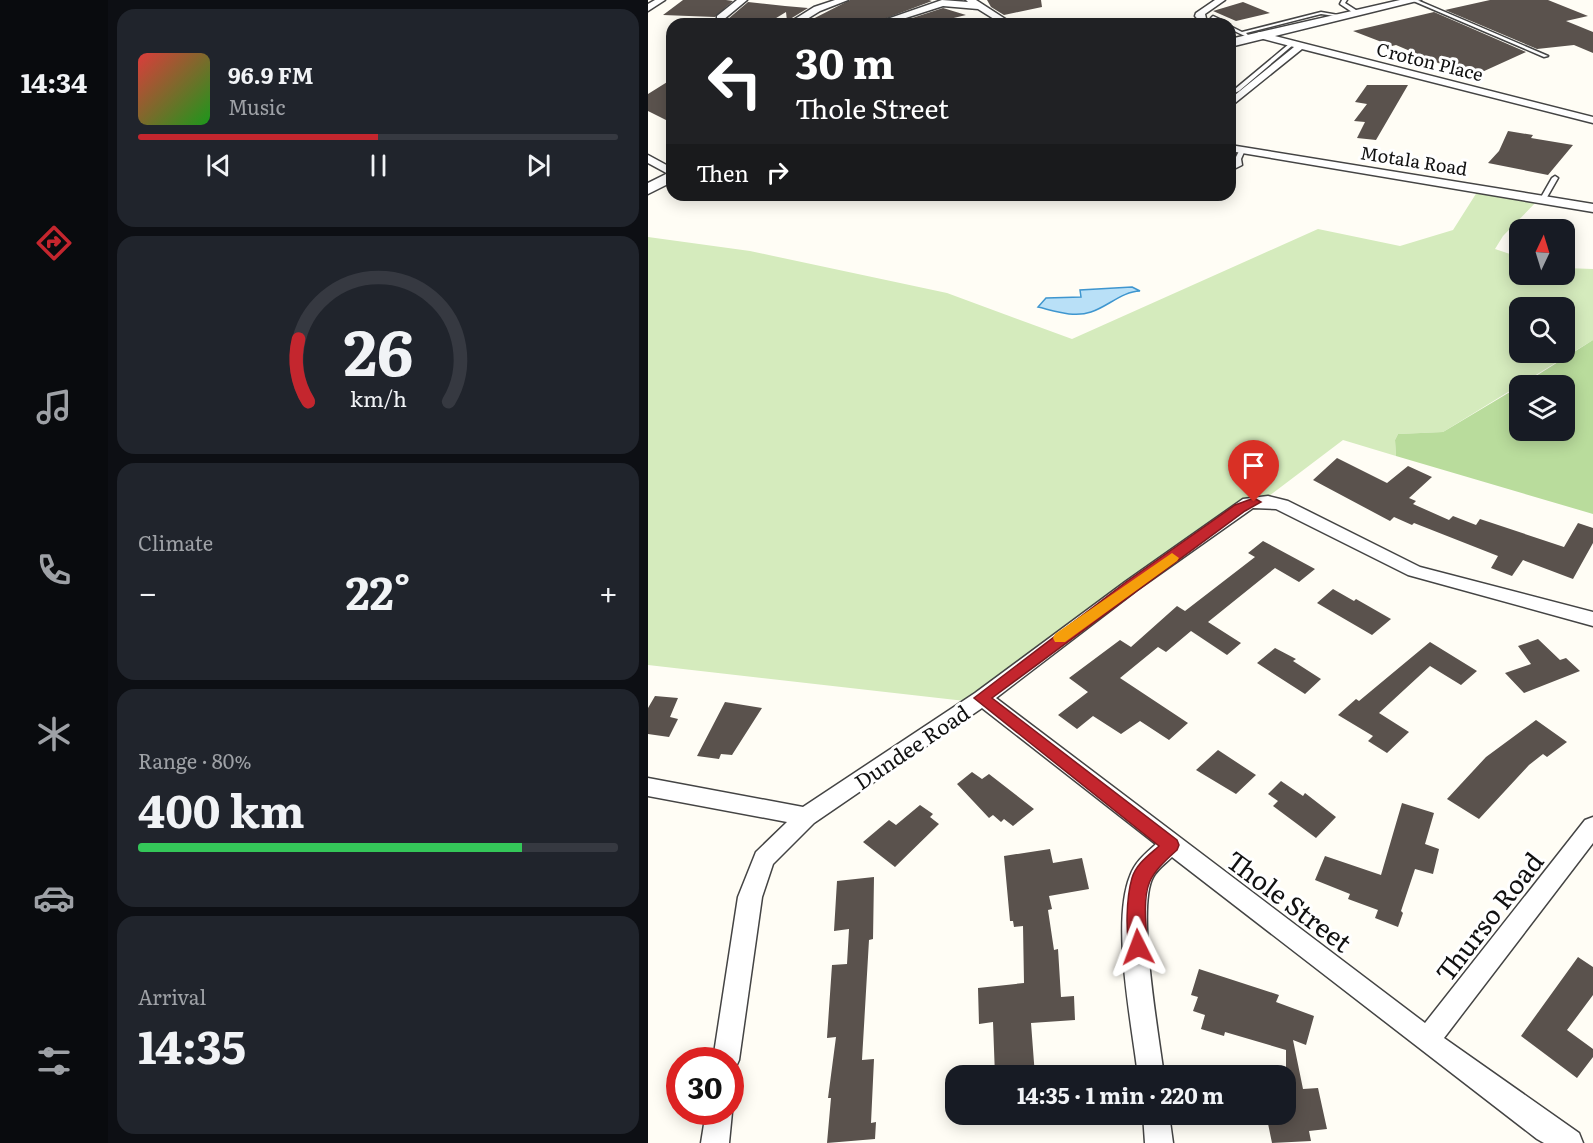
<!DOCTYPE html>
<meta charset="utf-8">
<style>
:root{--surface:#171b24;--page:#20242c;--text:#f1f3f6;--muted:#9ea1a6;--line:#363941;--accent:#c4262e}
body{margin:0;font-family:Literata,serif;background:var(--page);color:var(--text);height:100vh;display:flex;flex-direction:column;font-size:22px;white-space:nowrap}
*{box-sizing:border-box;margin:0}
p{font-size:20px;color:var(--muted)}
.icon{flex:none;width:33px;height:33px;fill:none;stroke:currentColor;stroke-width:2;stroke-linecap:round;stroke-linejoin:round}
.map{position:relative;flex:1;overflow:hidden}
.details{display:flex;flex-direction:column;gap:9px;padding:9px;background:#0d0f14;width:540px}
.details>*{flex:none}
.top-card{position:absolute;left:18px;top:18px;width:570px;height:183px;border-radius:18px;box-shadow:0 3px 15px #0003;background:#202124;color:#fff;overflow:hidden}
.needle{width:39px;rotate:4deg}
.buttons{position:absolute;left:861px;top:219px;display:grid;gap:12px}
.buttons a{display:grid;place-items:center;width:66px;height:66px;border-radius:12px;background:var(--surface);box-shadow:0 3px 15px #0003;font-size:30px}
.speed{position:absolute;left:18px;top:1047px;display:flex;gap:12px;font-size:30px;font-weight:700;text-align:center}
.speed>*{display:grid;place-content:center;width:78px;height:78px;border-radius:50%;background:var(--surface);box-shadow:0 3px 15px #0003;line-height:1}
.speed .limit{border:9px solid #d22;background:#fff;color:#111}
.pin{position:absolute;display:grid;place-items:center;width:51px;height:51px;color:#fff;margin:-62px -26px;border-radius:50% 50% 50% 0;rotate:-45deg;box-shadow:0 0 6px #0007}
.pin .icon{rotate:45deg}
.me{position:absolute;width:66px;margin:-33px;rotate:357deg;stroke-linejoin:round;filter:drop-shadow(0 0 4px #0008)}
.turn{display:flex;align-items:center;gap:21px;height:126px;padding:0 30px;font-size:27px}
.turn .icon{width:78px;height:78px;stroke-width:2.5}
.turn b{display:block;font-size:42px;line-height:51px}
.then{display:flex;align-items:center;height:57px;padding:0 30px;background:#0003;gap:12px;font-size:22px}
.big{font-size:45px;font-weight:700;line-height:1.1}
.details .widget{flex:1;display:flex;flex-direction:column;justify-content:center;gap:9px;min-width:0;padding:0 21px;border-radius:18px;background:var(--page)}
.details .dial{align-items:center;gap:0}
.dial svg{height:156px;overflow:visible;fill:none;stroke:var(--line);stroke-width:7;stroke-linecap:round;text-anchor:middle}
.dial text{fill:var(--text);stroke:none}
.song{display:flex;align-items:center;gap:18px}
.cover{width:72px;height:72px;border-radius:9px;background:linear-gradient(135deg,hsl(0 70% 55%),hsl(120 70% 35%))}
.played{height:6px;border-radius:3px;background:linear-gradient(90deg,var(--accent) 50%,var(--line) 50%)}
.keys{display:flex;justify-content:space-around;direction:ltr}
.heat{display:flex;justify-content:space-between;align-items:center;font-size:33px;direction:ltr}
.charge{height:9px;border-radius:4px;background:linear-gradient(90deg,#34c759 80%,var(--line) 0)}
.trip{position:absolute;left:297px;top:1065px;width:351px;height:60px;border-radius:18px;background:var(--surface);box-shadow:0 3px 15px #0003;font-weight:700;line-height:60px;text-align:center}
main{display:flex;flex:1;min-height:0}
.tab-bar{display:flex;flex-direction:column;width:108px;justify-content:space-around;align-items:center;background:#090b0e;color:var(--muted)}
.tab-bar .icon{width:42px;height:42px}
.tab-bar .selected{color:var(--accent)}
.tab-bar b{font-size:27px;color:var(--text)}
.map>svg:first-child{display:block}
.green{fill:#d5ebbd;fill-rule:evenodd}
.forest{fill:#b9dc9c}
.water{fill:#b9e0f7;stroke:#3f96cf;stroke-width:1.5}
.building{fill:#5a524d}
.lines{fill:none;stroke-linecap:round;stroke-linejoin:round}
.service-casing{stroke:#444;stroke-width:3}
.minor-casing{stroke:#444;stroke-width:3}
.tertiary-casing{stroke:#444;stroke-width:3}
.service{fill:#fff;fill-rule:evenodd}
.minor{fill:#fff;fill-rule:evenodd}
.tertiary{fill:#fff;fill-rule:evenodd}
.route{fill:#c4262e;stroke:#7f191e;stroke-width:1.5}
.slow{fill:#f59e0b}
.labels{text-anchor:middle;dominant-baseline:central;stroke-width:6;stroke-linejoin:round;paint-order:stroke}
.far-street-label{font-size:18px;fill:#111;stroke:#fff}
.street-label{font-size:21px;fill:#111;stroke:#fff}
.near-street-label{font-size:26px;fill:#111;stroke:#fff}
</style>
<main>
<nav class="tab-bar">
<b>14:34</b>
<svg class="icon selected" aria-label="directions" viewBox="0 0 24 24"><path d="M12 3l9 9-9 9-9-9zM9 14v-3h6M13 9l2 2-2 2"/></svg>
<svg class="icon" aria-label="music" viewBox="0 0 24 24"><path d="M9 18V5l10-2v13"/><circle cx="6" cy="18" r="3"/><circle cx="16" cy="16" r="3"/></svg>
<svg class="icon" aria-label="phone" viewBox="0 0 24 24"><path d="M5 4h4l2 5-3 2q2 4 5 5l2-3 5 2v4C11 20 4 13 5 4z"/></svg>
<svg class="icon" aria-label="climate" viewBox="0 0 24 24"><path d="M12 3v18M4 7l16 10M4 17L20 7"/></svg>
<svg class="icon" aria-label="car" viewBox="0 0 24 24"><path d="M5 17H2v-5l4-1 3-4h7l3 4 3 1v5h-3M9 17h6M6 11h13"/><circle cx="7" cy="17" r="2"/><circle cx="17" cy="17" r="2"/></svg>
<svg class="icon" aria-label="filters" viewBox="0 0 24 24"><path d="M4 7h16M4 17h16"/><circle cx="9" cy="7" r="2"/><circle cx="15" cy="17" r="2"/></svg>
</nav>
<section class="details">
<div class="widget">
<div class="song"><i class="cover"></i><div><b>96.9 FM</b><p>Music</p></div></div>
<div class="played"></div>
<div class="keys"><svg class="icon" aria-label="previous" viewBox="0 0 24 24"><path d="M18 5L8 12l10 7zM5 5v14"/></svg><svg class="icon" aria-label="pause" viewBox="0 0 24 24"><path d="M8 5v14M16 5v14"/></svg><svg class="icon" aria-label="next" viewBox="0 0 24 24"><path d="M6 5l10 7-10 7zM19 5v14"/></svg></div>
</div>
<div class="widget dial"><svg viewBox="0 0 100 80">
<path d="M14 69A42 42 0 1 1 86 69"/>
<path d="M14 69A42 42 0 0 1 9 37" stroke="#c4262e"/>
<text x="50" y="56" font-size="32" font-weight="700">26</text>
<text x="50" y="72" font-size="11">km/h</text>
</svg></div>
<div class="widget"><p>Climate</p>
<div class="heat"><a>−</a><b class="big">22°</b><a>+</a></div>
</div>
<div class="widget"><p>Range · 80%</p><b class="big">400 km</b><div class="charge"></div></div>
<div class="widget"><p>Arrival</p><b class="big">14:35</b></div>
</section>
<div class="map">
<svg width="945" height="1143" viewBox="0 0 945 1143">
<rect width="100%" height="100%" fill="#fffdf5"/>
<!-- green -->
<path class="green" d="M831,189l61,9 -37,38 -8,13 24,8 1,17h44l1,-6 28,1v71l-150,92 -45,2 -3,6 1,16 -53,-16 -74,56 -9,2 -295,203 -317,-36v-428l102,14 197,42 125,46 246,-110 82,17 53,-16zM872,308h44v44h-44z"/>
<!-- forest -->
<path class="forest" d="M945,340v174l-197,-58 -1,-16 3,-6 45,-2 77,-46v44h44v-44h-44z"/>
<!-- water -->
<path class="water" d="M484,287l8,4c-17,0 -33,16 -49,21 -17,6 -36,-1 -53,-5l8,-9 35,-1 -1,-7z"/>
<!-- building -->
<path class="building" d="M35,0h43l7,1 -18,16 -52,-2z
M202,0h79l3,1 -61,23h-68z
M339,0h54l1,7 -38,8 -13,-8z
M842,0h58l40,16 -22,5 27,11v21l-19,-8 -37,4 -92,-39z
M100,2l37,4 23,2 -21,13 -1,-9 -18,11 -40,-4z
M595,2l27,11 -34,8 -23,-10z
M295,8l23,7 -37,9h-35z
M786,12l92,40 -55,25 -75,-32 -4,1 -39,-15z
M24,79v44l-24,-12v-17z
M719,85h41l-32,55 -19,-2 8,-16 -11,-1 13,-17 -12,-2z
M860,131l25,4 -2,3 42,7 -25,30 -60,-12 11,-12z
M689,458l50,25 21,-17 24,11 -23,21 7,3 -3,3 36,16 4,-4 23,9 4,-6 84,28 14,-24 15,5v15l-20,36 -50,-19 -11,16 -21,-8 7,-12 -84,-33 -2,2 -18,-8 -4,4 -77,-41z
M615,541l52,28 -16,13 -24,-14 -67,54 33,21 -14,12 -36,-24 -25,21 -8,-5 -38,31 68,45 -19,17 -29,-19 -19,13 -28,-18 -16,13 -19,-14 30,-23 -19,-14 51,-38 11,7 46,-41 8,5 70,-54 -7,-4z
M685,589l21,12 2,-2 35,20 -19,16 -55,-32z
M890,639l22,21 6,-2 14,13 -56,22 -19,-20 26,-9 -13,-18z
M782,642l47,29 -16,14 -31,-19 -51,47 30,19 -22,21 -19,-12 5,-5 -35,-21 18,-16 3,2z
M627,648l21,11 -3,2 28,18 -16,15 -48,-31z
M7,696l23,2 -8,19 8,2 -9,18 -21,-3v-26z
M77,702l37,6 -30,47 -11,-1 -2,5 -22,-3z
M888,720l31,22 -20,15 -4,-3 -14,11 -50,54 -32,-20 39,-42z
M570,750l38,25 -20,19 -40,-24z
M324,772l10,7 7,-5 45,35 -21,17 -9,-7 -3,3 -8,-7 -4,3 -32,-34z
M633,781l22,15 2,-3 31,24 -20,21 -43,-32 5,-5 -10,-7z
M754,803l32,10 -9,31 14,5 -6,25 -18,-5 -14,42 2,2 -5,14 -23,-9 3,-8 -30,-11 2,-5 -35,-14 10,-24 56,19z
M272,805l13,9 -3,3 9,7 -44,43 -32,-25 26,-22 7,5z
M402,849l3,14 29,-5 7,31 -40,7 3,13 -4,1 6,40 4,-1 3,48 13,-1 1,24 -44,3 4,53h-40l-2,-54 -14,2 -1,-36 46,-5 -1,-57 -9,1 -1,-6h-3l-6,-65z
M226,877l-1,62 -4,1 -7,120 12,-1 -3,64 5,-1 -1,17 -48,4 4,-45h-3l8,-61 -9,1 5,-73 15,-1 2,-35 -15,2 3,-50z
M930,957l15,10v28l-26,35 26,19v8l-16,21 -56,-42z
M551,969l80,26 -3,7 38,14 -8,29 -13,-5 10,49 15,-1 9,41 -18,2 2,10 -39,2 -6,-29h20v-64l-61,-18 -1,4 -23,-7 4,-14 -12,-4 5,-14 -7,-2z"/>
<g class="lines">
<defs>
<path id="service" d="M694,0h5l-2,3 14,9v2h-4l-15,-10z
M763,0h6l131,56 -4,1z
M673,12l23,4 -2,1 -21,-3 -75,19 3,3 -2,1 -17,-8v-3l12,6z
M565,16l15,7v1h-5l-12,-6z
M641,44l4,1 -54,46 -9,4v-4l5,-2z
M592,149l5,1 -4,9 1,6 -12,6v-4l6,-3 -1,-4h-5v-4l6,1z
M907,176l3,2 -12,21 -5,1 -1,-1 12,-21z"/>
<path id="minor" d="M7,0h10l-17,11v-7z
M89,0h10l-24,20h-6v-4z
M187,0h13l-28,11 -21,13h-12l27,-17z
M294,0l26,2 -2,-2h10l37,24h-11l-24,-15 -35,-3 -56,18h-14z
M567,0h10l-20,14 2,9h-6l-6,-7 1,-3z
M611,32l334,85v6l-291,-74 -72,58v-8l64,-52 -38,-10 -2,-2z
M582,145l363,59v8l-363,-61z
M0,155l24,13v8l-24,-13z
M620,496l20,5 132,66 173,45v14l-185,-51 -132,-66 -23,-1 -116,82 -141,108 429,325 160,-203 8,-3v26l-149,195 135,95 4,10h-39l-7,-4 -365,-282c-6,6 -15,12 -19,20 -17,31 6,159 11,199h-26c-6,-52 -27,-152 -8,-200 5,-14 15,-22 26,-32l-174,-136 -168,115 -41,41 -11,33 -23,163 -4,9 -5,2v-11h-17l25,-163 18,-45 31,-30 -139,-26v-18l155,29 172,-114 150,-111 118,-83z
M82,1108l2,4 -3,31h-28l5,-31h24z
M495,1114h26l4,29h-28z"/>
<path id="tertiary" d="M752,0h21l-191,47v-8z
M24,171v11l-24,12v-11z"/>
</defs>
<!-- service casing -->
<use href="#service" class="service-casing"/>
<!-- minor casing -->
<use href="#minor" class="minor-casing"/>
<!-- tertiary casing -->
<use href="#tertiary" class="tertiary-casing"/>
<!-- service -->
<use href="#service" class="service"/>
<!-- minor -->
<use href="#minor" class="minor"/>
<!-- tertiary -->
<use href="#tertiary" class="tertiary"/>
</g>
<!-- route -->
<path class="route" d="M606,498l7,4 -16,9 -253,187 185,142 2,5 -2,5c-29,26 -34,35 -31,75 0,9 3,19 -2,28l-6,2 -6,-2c-8,-16 -5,-58 0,-75 4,-14 17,-23 27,-32l-185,-148 152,-116 109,-77z"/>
<!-- slow -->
<path class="slow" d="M524,553l7,5 -2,3 -112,81h-10l-2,-4 2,-4z"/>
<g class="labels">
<!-- far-street labels -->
<g class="far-street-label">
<text transform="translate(782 61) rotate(14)">Croton Place</text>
<text transform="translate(766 160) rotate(9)">Motala Road</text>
</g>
<!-- street labels -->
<g class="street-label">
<text transform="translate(263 746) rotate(-34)">Dundee Road</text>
</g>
<!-- near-street labels -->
<g class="near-street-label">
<text transform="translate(642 900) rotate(37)">Thole Street</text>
<text transform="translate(840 916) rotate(-52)">Thurso Road</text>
</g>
</g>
</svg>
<div class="buttons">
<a><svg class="needle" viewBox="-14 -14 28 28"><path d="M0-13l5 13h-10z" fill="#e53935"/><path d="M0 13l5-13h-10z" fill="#9ea1a6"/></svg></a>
<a><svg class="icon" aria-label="search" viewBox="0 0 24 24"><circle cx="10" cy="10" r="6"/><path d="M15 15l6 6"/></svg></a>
<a><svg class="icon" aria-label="layers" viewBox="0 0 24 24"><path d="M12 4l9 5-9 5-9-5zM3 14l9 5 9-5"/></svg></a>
</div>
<div class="speed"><div class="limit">30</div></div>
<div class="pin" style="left:606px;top:502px;background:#d93025"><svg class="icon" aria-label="arrive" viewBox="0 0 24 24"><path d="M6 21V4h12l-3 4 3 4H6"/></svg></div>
<svg class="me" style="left:490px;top:947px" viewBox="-20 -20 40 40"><path d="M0-17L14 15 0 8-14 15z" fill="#c4262e" stroke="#fff" stroke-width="4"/></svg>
<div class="trip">14:35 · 1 min · 220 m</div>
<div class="top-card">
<div class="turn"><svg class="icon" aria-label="left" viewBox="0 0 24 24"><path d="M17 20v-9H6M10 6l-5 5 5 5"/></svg><div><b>30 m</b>Thole Street</div></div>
<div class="then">Then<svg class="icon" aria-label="right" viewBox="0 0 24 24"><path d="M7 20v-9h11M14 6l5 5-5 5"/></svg></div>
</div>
</div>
</main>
